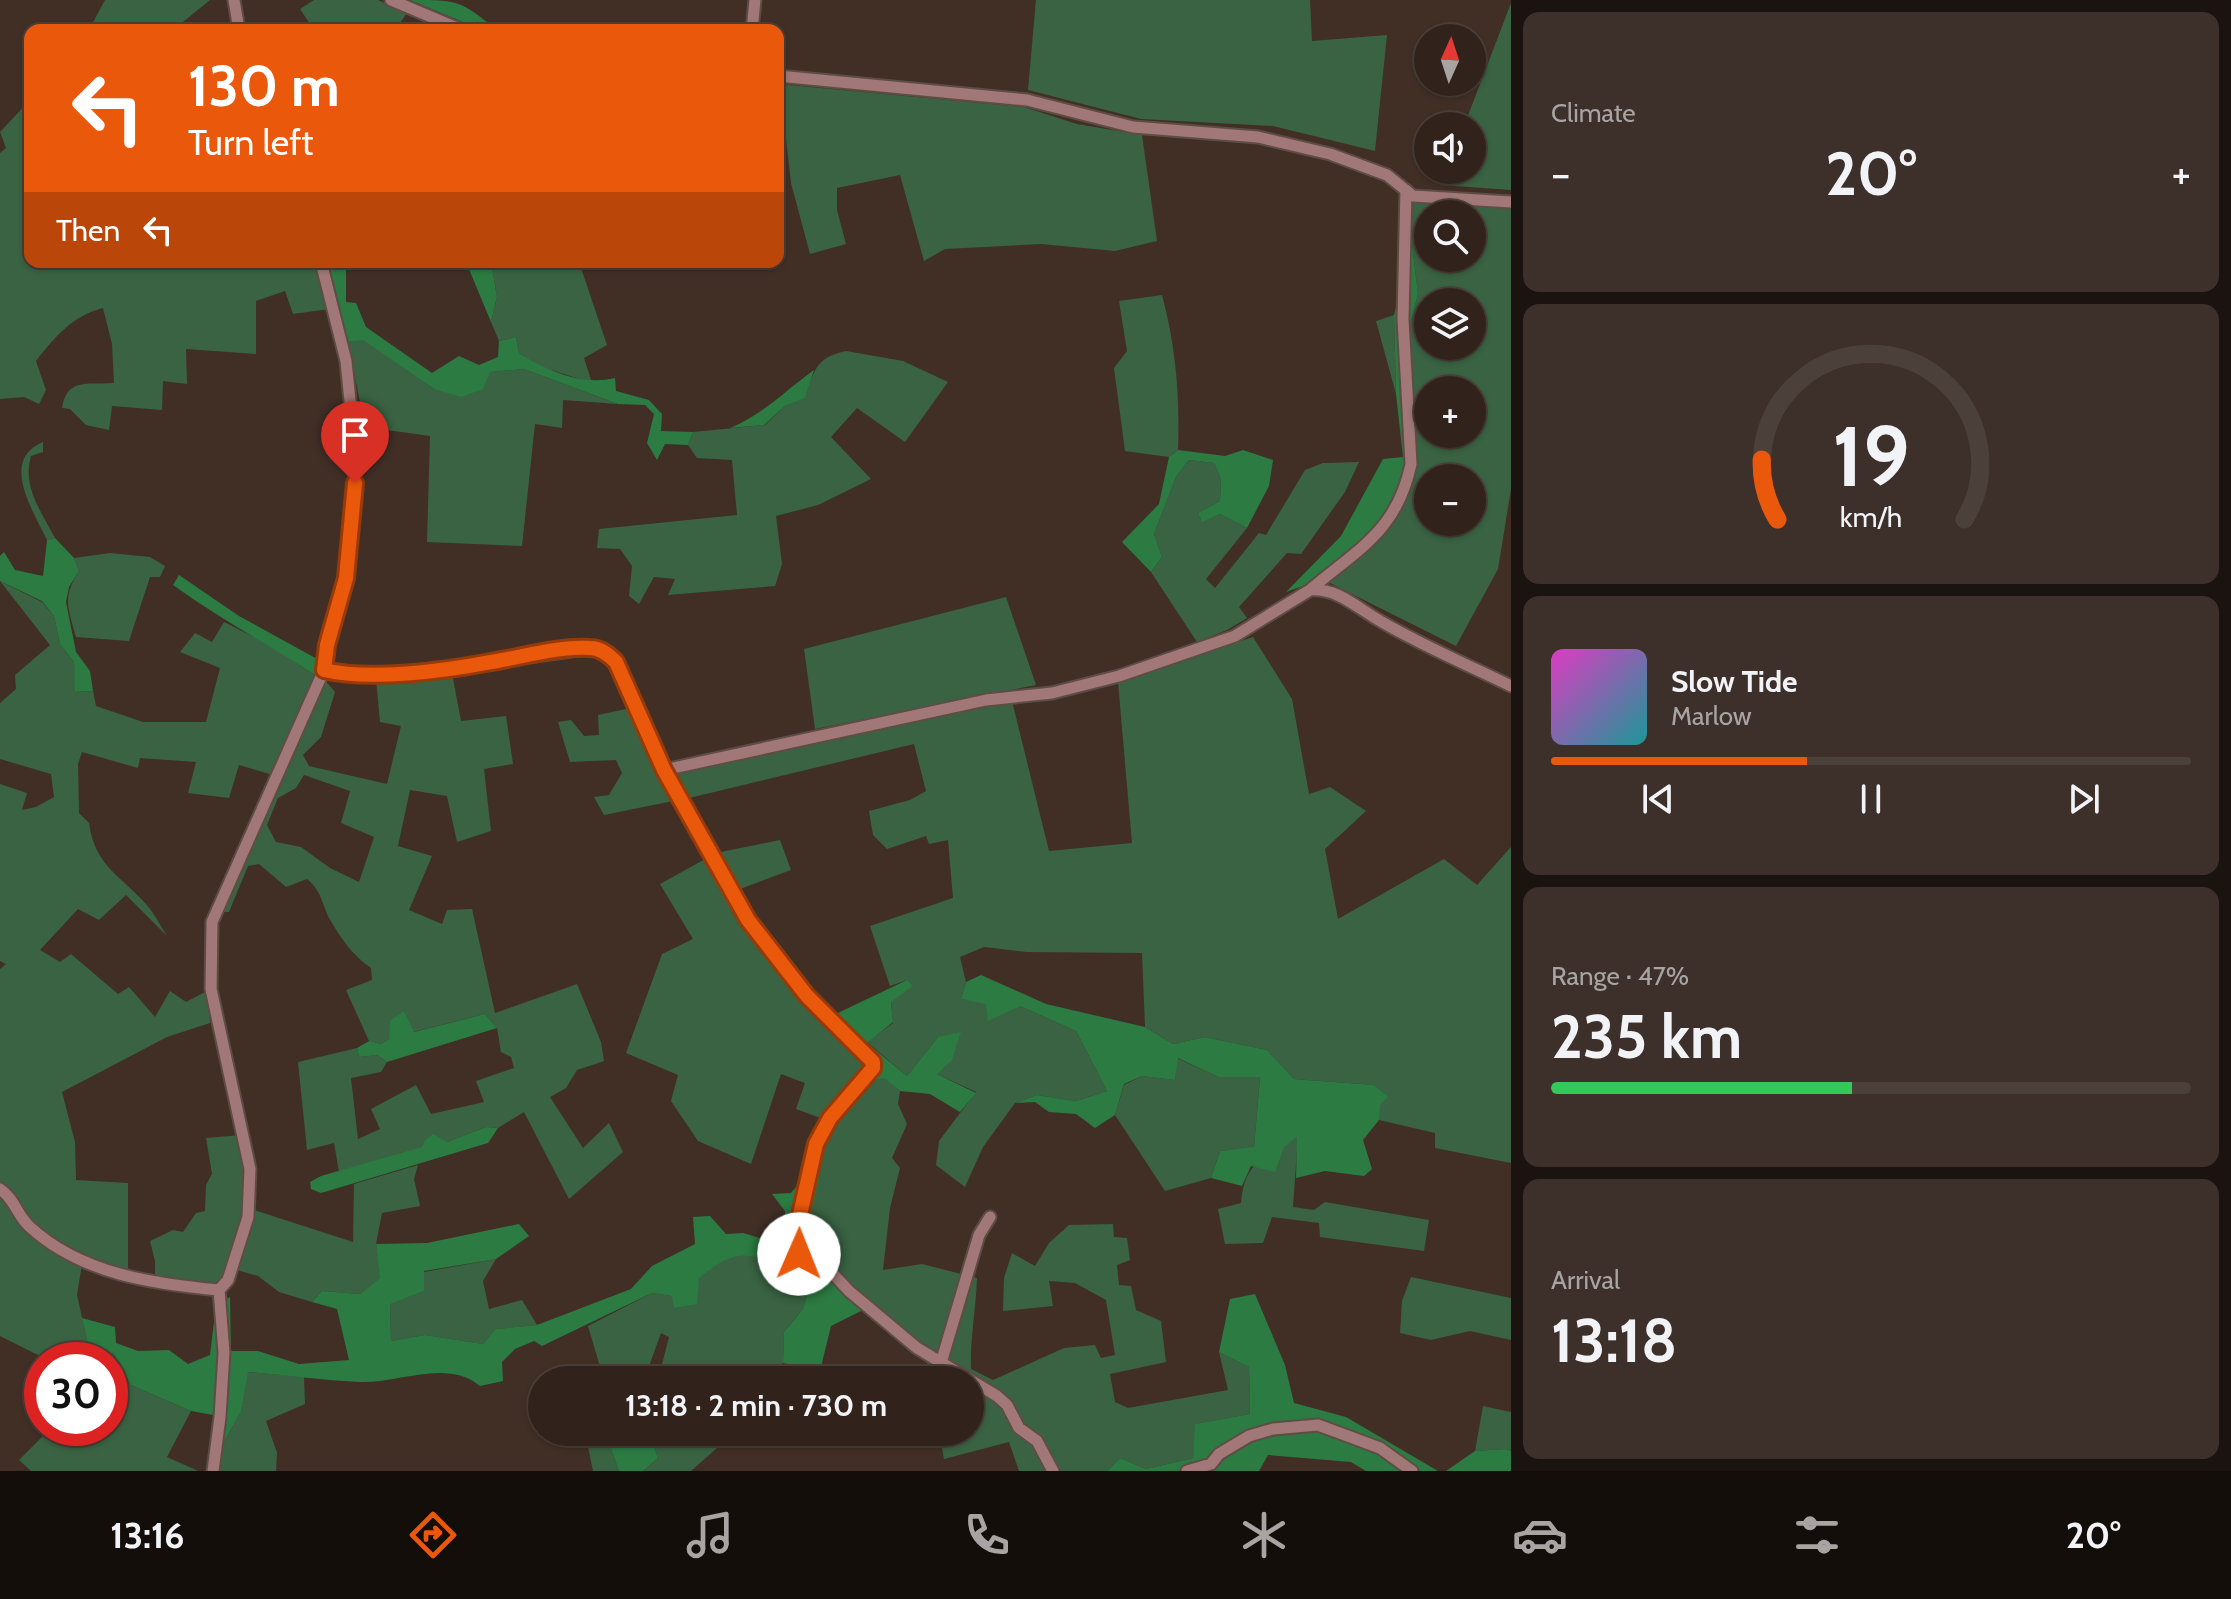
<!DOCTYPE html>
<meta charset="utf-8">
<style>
:root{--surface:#31231c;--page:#3d2f29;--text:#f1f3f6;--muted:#a8a4a3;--line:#4c403b;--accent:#ea580c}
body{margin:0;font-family:Cabin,sans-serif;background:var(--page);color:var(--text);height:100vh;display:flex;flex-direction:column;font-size:30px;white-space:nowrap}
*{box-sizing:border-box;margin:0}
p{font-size:26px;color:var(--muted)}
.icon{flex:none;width:44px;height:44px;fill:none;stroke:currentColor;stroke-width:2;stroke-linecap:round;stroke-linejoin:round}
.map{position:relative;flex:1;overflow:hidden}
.sheet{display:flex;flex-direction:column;gap:12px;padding:12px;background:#1b130f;width:720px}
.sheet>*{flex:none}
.top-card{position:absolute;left:24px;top:24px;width:760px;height:244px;border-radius:16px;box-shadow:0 2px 6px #0004,0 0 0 2px var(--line);background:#ea580c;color:#fff;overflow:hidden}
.needle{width:52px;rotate:3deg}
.tools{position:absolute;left:1414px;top:24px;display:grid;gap:16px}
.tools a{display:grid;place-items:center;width:72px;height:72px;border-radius:50%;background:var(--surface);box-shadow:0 2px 6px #0004,0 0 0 2px var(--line);font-size:40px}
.speed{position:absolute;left:24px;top:1342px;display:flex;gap:16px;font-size:40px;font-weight:700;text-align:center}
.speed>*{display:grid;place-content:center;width:104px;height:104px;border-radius:50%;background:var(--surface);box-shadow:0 2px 6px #0004,0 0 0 2px var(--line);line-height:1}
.speed .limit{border:12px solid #d22;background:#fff;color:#111}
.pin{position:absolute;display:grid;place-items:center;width:68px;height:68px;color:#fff;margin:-82px -34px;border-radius:50% 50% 50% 0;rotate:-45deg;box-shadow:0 0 8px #0007}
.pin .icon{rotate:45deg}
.me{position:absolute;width:88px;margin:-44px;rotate:1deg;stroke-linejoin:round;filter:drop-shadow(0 0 6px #0008)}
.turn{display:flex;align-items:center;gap:28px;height:168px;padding:0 32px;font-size:36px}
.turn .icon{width:104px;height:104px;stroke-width:2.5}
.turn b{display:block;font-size:56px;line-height:68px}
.then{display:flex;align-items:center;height:76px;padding:0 32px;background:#0003;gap:16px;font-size:30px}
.big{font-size:60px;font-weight:700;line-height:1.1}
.sheet .widget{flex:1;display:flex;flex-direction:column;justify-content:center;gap:12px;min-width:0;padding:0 28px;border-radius:16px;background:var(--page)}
.sheet .dial{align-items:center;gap:0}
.dial svg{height:208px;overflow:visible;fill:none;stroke:var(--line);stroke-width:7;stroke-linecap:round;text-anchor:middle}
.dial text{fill:var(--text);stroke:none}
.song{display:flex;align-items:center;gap:24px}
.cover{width:96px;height:96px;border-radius:12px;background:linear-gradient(135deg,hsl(310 70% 55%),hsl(180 70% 35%))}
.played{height:8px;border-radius:4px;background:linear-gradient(90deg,var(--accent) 40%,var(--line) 40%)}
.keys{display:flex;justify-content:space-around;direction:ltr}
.heat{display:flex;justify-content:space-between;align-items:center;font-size:44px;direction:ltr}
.charge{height:12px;border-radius:6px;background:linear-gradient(90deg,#34c759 47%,var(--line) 0)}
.trip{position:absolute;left:528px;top:1366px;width:456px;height:80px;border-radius:40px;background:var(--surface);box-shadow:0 2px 6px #0004,0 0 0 2px var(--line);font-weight:700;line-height:80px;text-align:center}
.dock{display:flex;height:128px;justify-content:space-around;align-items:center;background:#140e0b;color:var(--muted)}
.dock .icon{width:56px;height:56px}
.dock .on{color:var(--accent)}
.dock b{font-size:36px;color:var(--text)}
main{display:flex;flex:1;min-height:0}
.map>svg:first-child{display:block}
.green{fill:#396342;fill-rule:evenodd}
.forest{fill:#2b7b42}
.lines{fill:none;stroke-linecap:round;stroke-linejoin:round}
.minor-casing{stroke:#5e4d45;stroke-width:15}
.minor{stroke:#a17777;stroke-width:11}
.route-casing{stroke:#983908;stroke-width:20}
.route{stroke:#ea580c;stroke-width:14}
</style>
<main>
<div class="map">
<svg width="1511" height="1471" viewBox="0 0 1511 1471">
<rect width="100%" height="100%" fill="#412f26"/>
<!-- green -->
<path class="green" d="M105,0h105l-37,30h-84z
M314,0h64l29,13 -12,17h-81l-14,-21z
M1036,0h274l2,41 75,-6 -12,116 -102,-25 -132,-7 -113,-29z
M1511,3v187l-70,-5 6,-15h25v-44h-8z
M778,84l246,23 53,17 65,11 15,106 -42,10 -74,-7 -96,5 -21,12 -24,-86 -63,13v22l9,34 -36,10 -19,-71 -7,-61 -6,-15z
M30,100v162h287l13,47 -37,5 -8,-23 -29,10v53l-70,-5 1,35 -24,-3 -1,29 -50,-4 -3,24 -23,-5 -16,-16 -8,-1c5,-31 26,-23 52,-25l-2,-39 -9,-36c-31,8 -47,28 -67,53l10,29 -7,14 -15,-7 -24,2v-246l6,-5 -6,-16z
M1407,201l104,7v281l-13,80 -42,77 -128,-64 89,-119 -8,-134 9,-35zM1428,214h44v44h-44zM1428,302h44v44h-44zM1428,390h44v44h-44zM1428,478h44v44h-44z
M491,262h88l28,83 -23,13 8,25 -50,-16 -23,-14 -3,-16 -17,4 -8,-19 6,-25z
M1162,295c14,52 18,102 16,155l-9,7 -44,-6 -11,-83 13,-17 -8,-50z
M1394,315l2,79 -20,-73z
M363,339l71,50 56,-17 34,-3 94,35 -55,-4 -1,28 -27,-4 -13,122 -95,-4 3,-106 -65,-9 -17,-85z
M846,351l57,10 45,21 -43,60 -48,-34 -26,29 40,42 -53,26 -42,11 6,48 -7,22 -107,9 7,-16 -21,-2 -15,27 -10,-8 3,-30 -12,-17 -23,-1 2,-19 138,-14 -5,-55 -35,-2 -9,-13 5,-13 72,-7 20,-19 20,-9c9,-26 11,-40 41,-46z
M43,442v10l-12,4c-9,31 10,55 24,82l-8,2c-15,-31 -47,-80 -4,-98z
M1189,460l25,3 7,16 -1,22 -22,12 4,8 18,-7 27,14 -41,51 9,9 44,-55 7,2 39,-65 18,-7 36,-1 -14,30 -44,62 -14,-1 -48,54 8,11 -20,12 -30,12 -46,-70 11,-15 -8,-23 22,-57z
M110,553l40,4 15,9 -5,11h-10l-21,64 -53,-4c-8,-29 -14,-39 3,-66l-5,-13z
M0,581l42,21 12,14 6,28 14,18 2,30 17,-1 3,15 47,16h63l14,-54 -40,-16 15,-19 17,9 12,-20 40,20 51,33 -42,100 -34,-10 -10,33 -41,-5 8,-31 -56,-4 -2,10 -56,-16 -4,12 1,49 10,10c6,43 31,52 57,81 8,9 14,21 21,32l-41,-41 -27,25 -21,-11 -38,41 20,12 11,-8 47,40 11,-7 26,30 15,-26 16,11 21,-11 3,32 -43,14 -105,55 13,50 1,38 52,3v89c-32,-13 -65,-25 -92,-46 -16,-12 -15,-30 -36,-43v-214l6,-5 -6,-3v-177l27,9 -5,17 14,-3 18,-10 -3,-23 -51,-15v-56l16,-14 -1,-14 35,-30z
M1006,597l30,88 -221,44 -11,-80z
M1253,637l39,62 17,95 21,-7 36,24 -41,38 13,70 106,-60 33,26 34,-38v316l-76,-15v-15l-56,-13 -5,-35 -80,-6 -27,-29 -62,-13 -32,7 -28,-17 -3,-74 -115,-1 -43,-5 -24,10 6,25 -5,17 59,7 56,25 31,60 -31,10 -39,-6 -22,8 -32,44 -18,40 -29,-22 3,-24 37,-49 -39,-18 1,-37 -31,39 -40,-34 26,-19 -2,-21 16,-22 -17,6 -20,-60 83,-28 -5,-58 -19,4 -3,-8 -39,13 -14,-14 -4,-24 41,-11 16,-9 -12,-47 -229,55 -11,-27 338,-71 37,150 83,-8 -14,-161z
M452,673l9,48 45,-5 7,48 -29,5 7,62 -34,11 -10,-46 -37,-6 -12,56 34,10 -23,54 33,14 5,-14 25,-1 23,104 82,-29 24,58 3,19 -27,9 -11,18 -16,9 33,51 26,-25 14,29 -54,47 -45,-87 -26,16 -12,-1 -39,15 -108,30 -5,-29 -27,7 -9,-88 59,-14 2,9 18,-2 10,7 -6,10 -30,6 7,61 22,-10 -9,-20 45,-24 15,29 53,-12 -8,-21 38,-13 -3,-11 -10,-5 -4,-24 -12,-14 -72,18 -9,-20 -15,27 -8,5 -12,-3 -23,-51 26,-10 -1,-12c-18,-12 -31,-31 -42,-50 -7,-15 -8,-28 -22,-39l-21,8 -27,-23 -11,2 -19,46h-9l104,-233 11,13 -14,45 -18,18 6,11 78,18 14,-58 -21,-4 -4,-43zM304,775l46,16 -9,32 33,14 -15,45 -29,-14 -29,-21 -25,-5 -9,-17 11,-27 18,-10z
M631,708l29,55 13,38 -69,14 -10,-18 15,-2 13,-22 -6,-13 -46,2 -12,-40 13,-2 13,16 15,-1 -1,-20z
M780,840l11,30 -67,25 33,48 62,79 81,69 -2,13 9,20 -15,34 8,10 -10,40 -7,62 39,-6 55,14c-1,31 -7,60 -6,91l22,11 71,-32 31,-3 6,13 14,-3 -9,-55 -31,-17 -26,-2 4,25 -50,5 1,-33 8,-25 23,13 14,-23 20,-18 44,-1 1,13 13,1 3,22 -13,5 2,20 12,1 5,24 25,11 5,41 -56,12 5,28 13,6 100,-18 -9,-38 30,15 1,47 -54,10 -3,34 -47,11 -26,-11 -13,13h-88l-10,-29 -65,17 -5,-27h31v-52h-39l-3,-16 -96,-83 -26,-14 -3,-28 17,-62 -15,-1 18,-57 -27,-10 9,-26 -24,-9 -30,90 -53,-23 -27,-40 7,-26 -52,-22 36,-99 31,-15 -33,-55 56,-31z
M1177,1058l41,19 42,-1 -6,72 -34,3 -9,27 -46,13 -50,-76 9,-30 18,-9 33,4z
M242,1135l4,38 -3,46 -20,63 -8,3 -60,-8v-16l-5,-20 23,-11 10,2 13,-19 9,-2 1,-26 6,-11 -6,-36z
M1298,1136l-5,71 21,3 11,-8 104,18 -5,31 -104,-14 -1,-14 -47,-6 -9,26 -38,1 -7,-35 23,-6c4,-46 25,-42 57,-67z
M418,1165l-4,14 6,27 -38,7 -6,31 5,34 -21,16 -38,-3 -10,11 -33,-10 -21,-16 -21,-6 17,-60 99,32 1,-58z
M0,1198l82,66 -5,31 11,49 26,10 17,31 60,26 -24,46 31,14h-167l-12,-11 32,-32h59v-68h-62l-48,-24z
M754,1254l25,10 6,12 25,7 -7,26 -19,23 -1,31 -12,17h-113l11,-43 -8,-4 -17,47h-40l-16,-54 64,-33 20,3 52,-38z
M496,1259l-13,22 6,28 33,-9 15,25 -40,4 -14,15 -58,-9 -34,6 -1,-38 34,-12v-19z
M1411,1277l100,21v42l-41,-9 -39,9 -31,-7 2,-32z
M247,1372l57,5 1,27 -39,17 11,32 -1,18h-58l4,-26 19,-33z
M1483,1406l28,6v39l-6,-2 -30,2z
M585,1432h20l14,39h-26z
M649,1432h86l-44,39h-48l15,-13z"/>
<!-- forest -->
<path class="forest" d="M410,0c49,0 49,0 86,29l-21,-2z
M1407,201l11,93 -9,35 8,134 -24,49 -23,31 -56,39 -28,10 55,-56 42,-77 20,-2 -7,-63 -2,-79 10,-38z
M327,262h19v40l10,1 10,24 66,46 27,-17 20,9 19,-8 1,-16 17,-4 3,16c29,18 62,33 96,25l1,13 33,9 13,14 -1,17 32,1 -5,13 -23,-1 -8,16 -10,-17 7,-29 -9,-9 -27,-1 -94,-35 -34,3 -7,17 -22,8 -27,-8 -71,-49 -15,2z
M466,262h25l6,35 -6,25z
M814,370l-9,28 -20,8 -21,19 -34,3c32,-13 55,-37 84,-58z
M1178,450l47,6 18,-6 30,10 -4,26 -22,42 -27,-14 -18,8 -4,-9 22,-12 1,-22 -7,-16 -25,-3 -13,17 -22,57 8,23 -11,15 -29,-30 37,-38 10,-47z
M55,538l19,20 5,13 -10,16 -3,15 10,50 14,19 3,20 -18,1 -1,-30 -14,-18 -6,-28 -12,-15 -42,-20v-25l4,-4 11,18 28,6 4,-36z
M179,575l60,41 80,44 -4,15c-48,-31 -96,-57 -142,-90z
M981,975l65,29 99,23 28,17 32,-7 62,13 27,29 80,6 14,12 -8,8 -1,15 -16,20 9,29 -8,7 -39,-5 -29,7 1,-41 -13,10 -9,25 -24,-6 -9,20 -31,-8 9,-27 34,-4 6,-70h-42l-40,-19 -3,22 -33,-4 -18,8 -9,31 -20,13 -19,-14 -27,-2 -14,-10 -20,1 22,-8 39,6 31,-10 -31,-60 -56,-25 -32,15 -2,-17 -25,-5 5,-17z
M907,980l6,6 -22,16 2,20 -26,21 40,33 31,-39 23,-5 -9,28 -15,14 39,19 -16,19 -30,-18 -30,-3 -16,-13 -19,3 2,-20 -48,-39z
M404,1011l10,21 71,-18 12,14 -110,34 -10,-7 -18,2 -2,-9 12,-7 12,3 8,-5 1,-18z
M486,1127l12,1 -10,15 -167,50 -10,-4 -1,-7 11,-6 101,-29 3,-7 8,-6 14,8z
M805,1176l15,1 -16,62 2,28 26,14 31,29 -32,16 -11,45 -37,-8 1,-31 19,-23 7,-26 -25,-7 -6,-12c-37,-14 -49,-11 -80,14l-2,26 -23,4 -2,-12 -20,-3 -110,53 -8,-5 -19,8 -13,13 1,19 -23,5c-33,-28 -83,-2 -121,-4 -37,-2 -74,-7 -111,-10l-7,40 -19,33 -9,-30 -22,-4 -60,-26 -17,-31 -26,-10 -6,-26 33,9 1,16 22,8 31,-1 19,14 22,-9 6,-50 14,-8 1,54h27l41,13 50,-4 -12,-51 -25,-7 10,-11 38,3 20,-16 -4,-34 51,-1 92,-19 10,12 -33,23 -72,12v20l-34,13 1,37 34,-6 58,9 13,-15 41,-4 94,-36 21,-23 43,-22 -2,-27 17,-1 16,18 17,-1 41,12 1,-34 -13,-17 19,-1z
M1255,1294l30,71 9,38 52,14 92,54h-72l-15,-9 -83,-7 -9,16h-152l13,-13 26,11 47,-11 2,-34 55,-10 -1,-47 -30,-15 11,-53z
M605,1432h44l9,26 -15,13h-24z
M1505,1449l6,2v20h-65l29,-20z"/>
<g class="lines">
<defs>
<path id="minor" d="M234,0l5,30
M391,0l71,30
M752,30l3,-30
M778,76l249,24 106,27 125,10 72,17 57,21 26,21 98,6
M1311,589c47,-40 86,-58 100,-125l-8,-145 3,-129
M324,670l32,4 66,-2 170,-24 15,5 9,9 48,108 84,150 59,76 66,66v6l-43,50 -14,26 -19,84 2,26 7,7 29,15 14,15 68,57 80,48 10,9 12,23 18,13 16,30
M664,770l322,-70 66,-7 67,-17 116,-40 75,-46c29,-2 48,19 72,32 41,24 86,43 129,64
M0,1189c15,10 17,27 30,38 51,47 124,57 189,63
M941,1363l38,-128 11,-18
M213,1471l7,-54 4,-64 -5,-63 9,-10 20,-63 2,-48 -39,-180 1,-67 112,-252 3,-25 19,-67 10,-117 -10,-100 -25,-99
M1187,1471l24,-7 8,-10 30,-18 24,-7 45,-4 62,23 32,23"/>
</defs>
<!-- minor casing -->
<use href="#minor" class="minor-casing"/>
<!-- minor -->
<use href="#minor" class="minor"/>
</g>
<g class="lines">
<defs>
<path id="route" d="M355,483l-9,95 -19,67 -3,25c46,11 120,1 167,-8 32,-5 66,-16 99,-14 11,0 19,7 26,14l48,108 84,150 59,76 66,66v6l-43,50 -14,26 -19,84 2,26"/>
</defs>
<!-- route casing -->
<use href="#route" class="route-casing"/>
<!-- route -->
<use href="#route" class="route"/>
</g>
</svg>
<div class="tools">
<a><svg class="needle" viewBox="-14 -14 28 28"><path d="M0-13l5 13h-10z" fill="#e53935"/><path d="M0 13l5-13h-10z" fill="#a8a4a3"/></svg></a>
<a><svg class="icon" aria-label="sound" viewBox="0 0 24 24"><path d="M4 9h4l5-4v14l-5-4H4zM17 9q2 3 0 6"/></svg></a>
<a><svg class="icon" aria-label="search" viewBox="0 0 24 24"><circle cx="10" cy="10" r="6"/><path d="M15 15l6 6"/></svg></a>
<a><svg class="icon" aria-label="layers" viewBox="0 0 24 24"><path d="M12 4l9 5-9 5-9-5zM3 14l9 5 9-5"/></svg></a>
<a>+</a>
<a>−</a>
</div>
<div class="speed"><div class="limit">30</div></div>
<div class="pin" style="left:355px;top:483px;background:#d93025"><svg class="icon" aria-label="arrive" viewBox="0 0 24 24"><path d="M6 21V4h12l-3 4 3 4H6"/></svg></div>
<svg class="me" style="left:799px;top:1254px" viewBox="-20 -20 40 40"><circle r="19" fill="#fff"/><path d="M0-13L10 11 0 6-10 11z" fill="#ea580c"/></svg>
<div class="trip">13:18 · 2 min · 730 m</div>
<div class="top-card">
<div class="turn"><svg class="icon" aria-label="left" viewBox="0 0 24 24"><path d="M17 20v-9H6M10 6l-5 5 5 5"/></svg><div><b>130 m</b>Turn left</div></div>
<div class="then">Then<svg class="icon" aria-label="left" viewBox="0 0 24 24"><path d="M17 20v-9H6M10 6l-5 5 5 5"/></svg></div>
</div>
</div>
<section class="sheet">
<div class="widget"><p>Climate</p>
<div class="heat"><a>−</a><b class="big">20°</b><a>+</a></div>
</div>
<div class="widget dial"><svg viewBox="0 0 100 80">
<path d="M14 69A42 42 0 1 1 86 69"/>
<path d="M14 69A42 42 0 0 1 8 46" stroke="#ea580c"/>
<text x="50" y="56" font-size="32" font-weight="700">19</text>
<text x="50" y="72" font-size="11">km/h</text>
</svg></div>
<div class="widget">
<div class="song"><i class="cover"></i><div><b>Slow Tide</b><p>Marlow</p></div></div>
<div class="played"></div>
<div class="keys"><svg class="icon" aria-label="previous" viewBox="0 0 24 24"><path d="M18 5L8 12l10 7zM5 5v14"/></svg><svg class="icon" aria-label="pause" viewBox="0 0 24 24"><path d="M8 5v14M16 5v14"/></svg><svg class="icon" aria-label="next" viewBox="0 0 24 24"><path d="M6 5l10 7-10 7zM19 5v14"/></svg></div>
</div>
<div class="widget"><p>Range · 47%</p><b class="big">235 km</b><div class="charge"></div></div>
<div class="widget"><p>Arrival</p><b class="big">13:18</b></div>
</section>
</main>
<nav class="dock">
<b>13:16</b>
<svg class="icon on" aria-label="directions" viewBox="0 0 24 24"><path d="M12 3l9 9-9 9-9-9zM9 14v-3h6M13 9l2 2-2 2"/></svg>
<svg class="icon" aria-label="music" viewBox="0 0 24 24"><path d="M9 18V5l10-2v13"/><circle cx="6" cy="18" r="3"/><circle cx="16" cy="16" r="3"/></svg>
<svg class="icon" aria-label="phone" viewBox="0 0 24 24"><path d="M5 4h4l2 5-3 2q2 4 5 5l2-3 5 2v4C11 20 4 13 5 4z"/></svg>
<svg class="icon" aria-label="climate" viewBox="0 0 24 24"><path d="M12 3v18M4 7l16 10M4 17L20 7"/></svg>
<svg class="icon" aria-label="car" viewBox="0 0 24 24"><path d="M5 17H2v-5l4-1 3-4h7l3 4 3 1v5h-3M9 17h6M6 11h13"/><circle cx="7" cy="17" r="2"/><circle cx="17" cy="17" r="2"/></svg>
<svg class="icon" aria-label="filters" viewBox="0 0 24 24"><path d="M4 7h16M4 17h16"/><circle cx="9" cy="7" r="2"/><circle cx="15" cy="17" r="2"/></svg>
<b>20°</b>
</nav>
